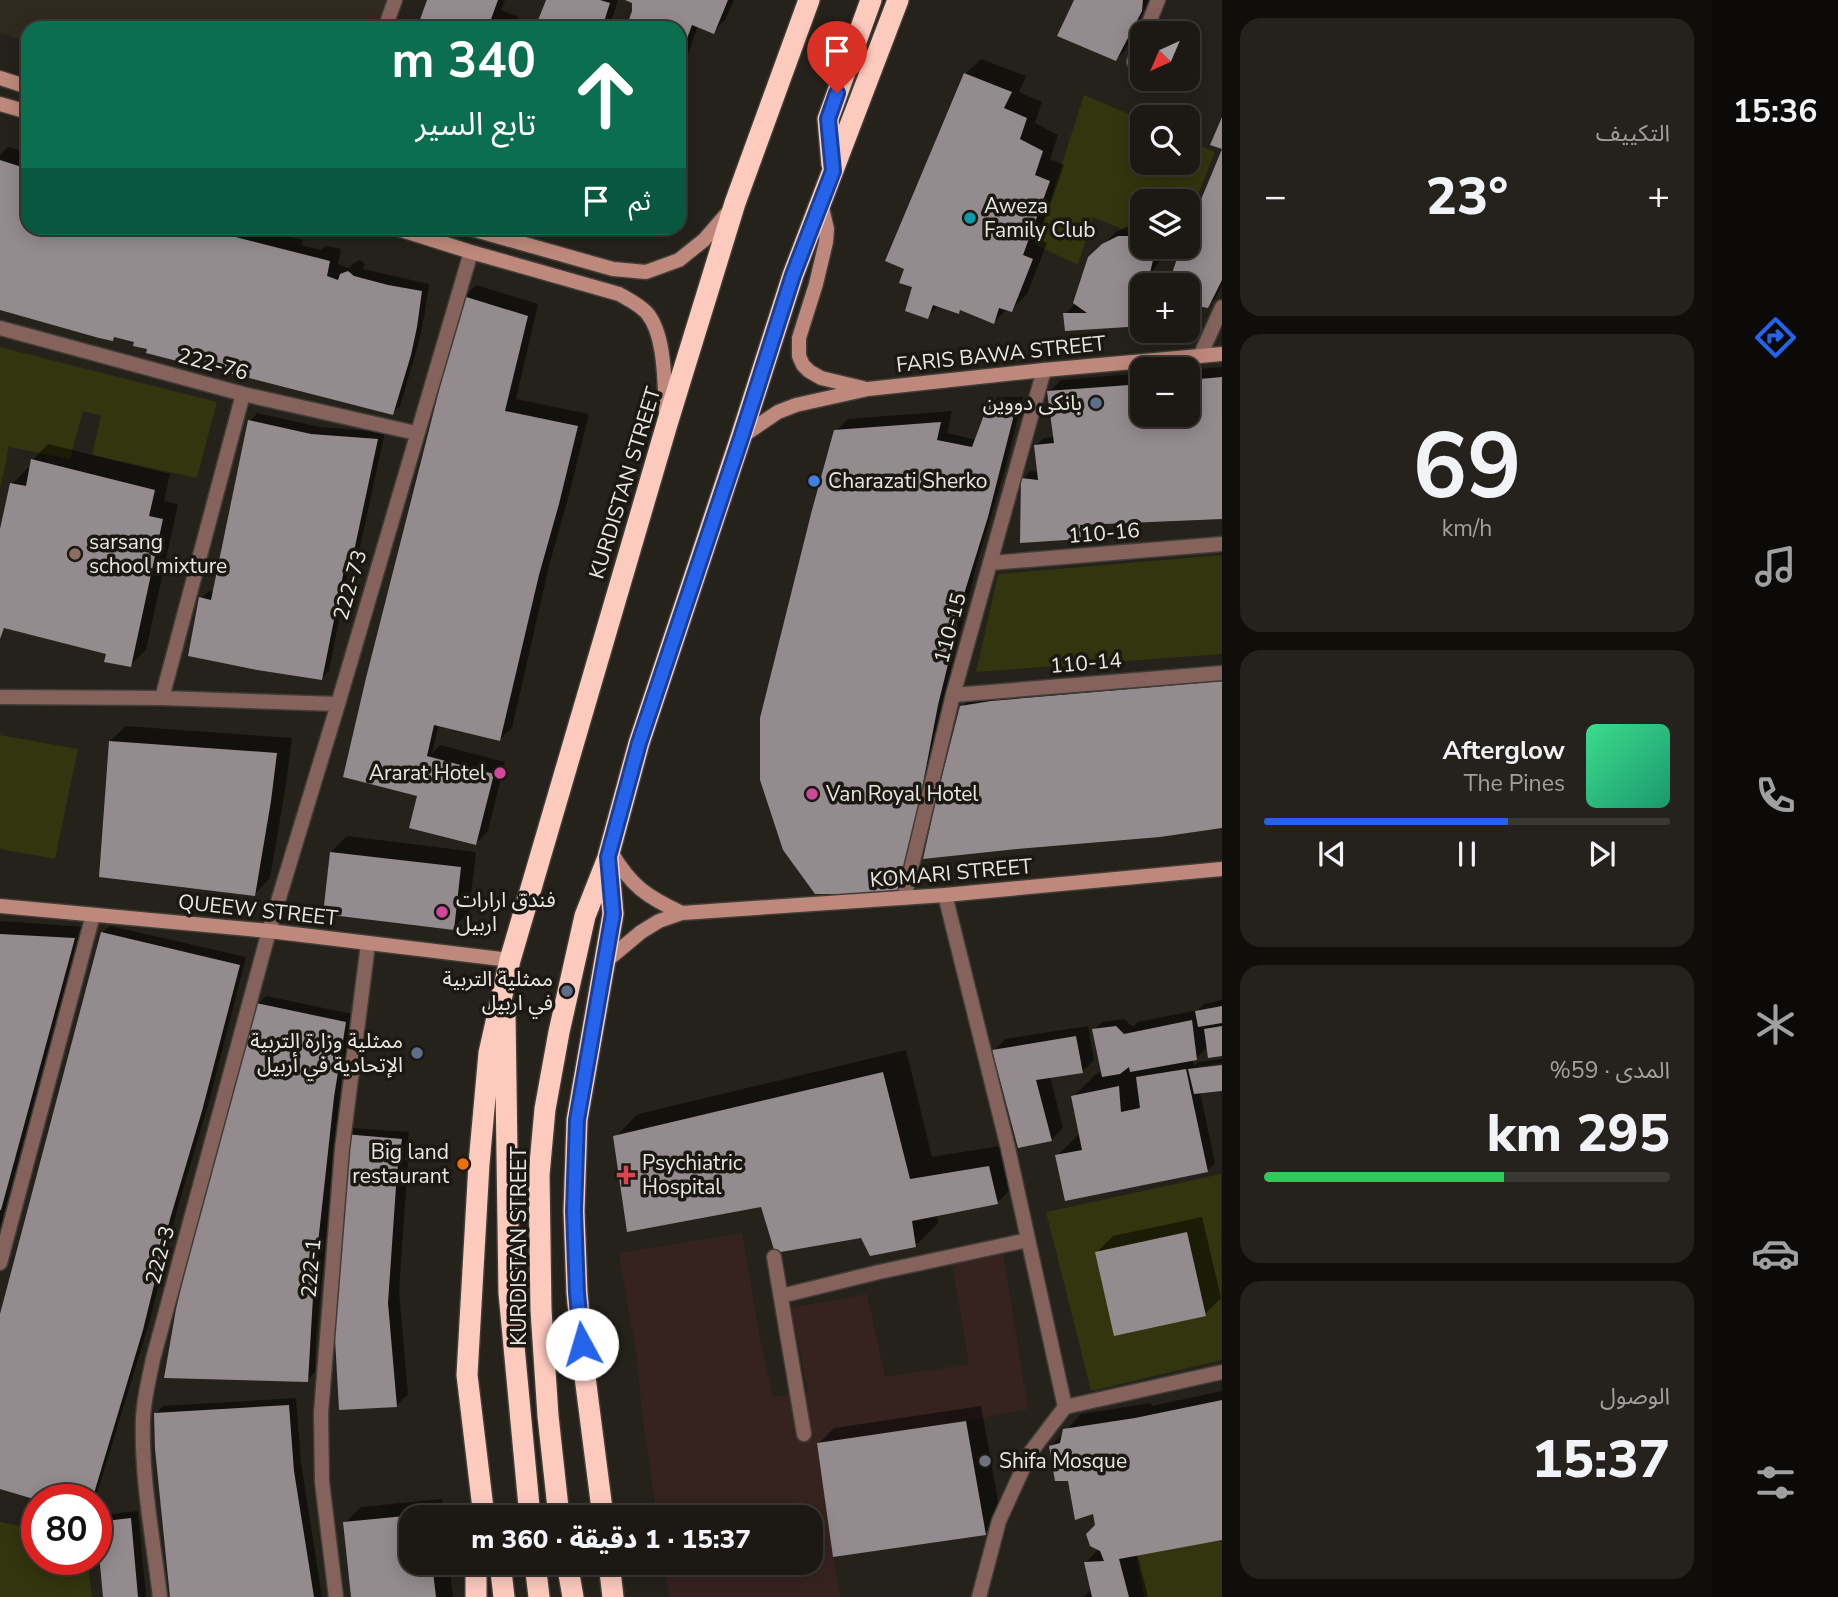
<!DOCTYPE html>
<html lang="ar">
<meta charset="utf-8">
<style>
:root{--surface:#1c1914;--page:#25221d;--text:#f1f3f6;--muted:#a0a0a0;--line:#3a3834;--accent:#2563eb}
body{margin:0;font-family:"Nunito Sans","Noto Sans Arabic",sans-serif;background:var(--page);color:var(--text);direction:rtl;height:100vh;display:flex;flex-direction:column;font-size:26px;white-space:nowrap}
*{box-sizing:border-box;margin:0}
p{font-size:23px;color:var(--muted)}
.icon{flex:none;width:38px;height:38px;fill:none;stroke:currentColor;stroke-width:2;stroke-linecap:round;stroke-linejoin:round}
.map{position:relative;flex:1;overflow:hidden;direction:ltr}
.details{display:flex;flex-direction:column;gap:18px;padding:18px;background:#0f0e0b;width:490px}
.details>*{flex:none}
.top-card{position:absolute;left:21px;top:21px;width:665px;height:214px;border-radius:21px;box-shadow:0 4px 18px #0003,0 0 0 2px var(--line);direction:rtl;background:#0b6e4f;color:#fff;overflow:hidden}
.needle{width:46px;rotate:224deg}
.fabs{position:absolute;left:1130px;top:21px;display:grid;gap:14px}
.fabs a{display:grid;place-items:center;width:70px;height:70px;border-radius:14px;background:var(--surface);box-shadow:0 4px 18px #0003,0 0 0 2px var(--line);font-size:35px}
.speed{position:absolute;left:21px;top:1484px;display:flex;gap:14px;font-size:35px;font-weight:700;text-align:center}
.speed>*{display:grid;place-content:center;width:91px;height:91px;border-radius:50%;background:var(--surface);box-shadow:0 4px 18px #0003,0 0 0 2px var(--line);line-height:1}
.speed .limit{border:10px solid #d22;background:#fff;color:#111}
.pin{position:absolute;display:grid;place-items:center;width:60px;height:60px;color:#fff;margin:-72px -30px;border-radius:50% 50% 50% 0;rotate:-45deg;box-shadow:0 0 7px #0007}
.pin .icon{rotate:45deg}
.me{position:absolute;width:77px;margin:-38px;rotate:354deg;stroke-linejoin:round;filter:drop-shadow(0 0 5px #0008)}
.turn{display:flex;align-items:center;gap:24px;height:147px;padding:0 35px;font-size:32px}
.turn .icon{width:91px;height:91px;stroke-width:2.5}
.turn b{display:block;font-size:49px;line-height:60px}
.then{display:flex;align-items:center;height:66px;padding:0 35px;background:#0003;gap:14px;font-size:26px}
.big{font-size:52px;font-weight:800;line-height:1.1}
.details .widget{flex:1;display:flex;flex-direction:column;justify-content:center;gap:10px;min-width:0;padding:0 24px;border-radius:21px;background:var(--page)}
.details .dial{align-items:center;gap:0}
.dial b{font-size:91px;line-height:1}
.song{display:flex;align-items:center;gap:21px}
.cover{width:84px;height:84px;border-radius:10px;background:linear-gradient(135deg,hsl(150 70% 55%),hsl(160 70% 35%))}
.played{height:7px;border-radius:4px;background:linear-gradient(90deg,var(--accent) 60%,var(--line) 60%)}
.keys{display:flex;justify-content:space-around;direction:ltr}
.heat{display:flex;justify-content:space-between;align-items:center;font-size:38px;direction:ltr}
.charge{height:10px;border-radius:5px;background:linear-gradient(90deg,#34c759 59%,var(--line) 0)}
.trip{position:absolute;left:399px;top:1505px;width:424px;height:70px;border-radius:21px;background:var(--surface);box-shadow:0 4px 18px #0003,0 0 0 2px var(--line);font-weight:800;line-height:70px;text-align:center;direction:rtl}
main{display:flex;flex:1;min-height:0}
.tab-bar{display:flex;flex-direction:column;width:126px;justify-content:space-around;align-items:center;background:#0b0a08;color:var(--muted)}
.tab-bar .icon{width:49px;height:49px}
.tab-bar .selected{color:var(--accent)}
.tab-bar b{font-size:32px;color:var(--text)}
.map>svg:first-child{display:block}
.built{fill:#30291e}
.education{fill:#362320}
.green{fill:#32350d}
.shadow{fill:#0007}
.building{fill:#948b8e}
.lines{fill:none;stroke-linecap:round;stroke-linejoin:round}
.street-casing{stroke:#403d37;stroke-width:17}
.secondary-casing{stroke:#403d37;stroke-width:17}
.highway-casing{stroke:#403d37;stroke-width:24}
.street{stroke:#85635c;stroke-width:14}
.secondary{stroke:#be897c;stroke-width:14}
.highway{stroke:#fdcabe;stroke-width:21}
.route-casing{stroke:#184099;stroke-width:18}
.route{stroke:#2563eb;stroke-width:12}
.culture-dot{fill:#0f9aa8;stroke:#1b1812;stroke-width:2.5}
.service-dot{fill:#5c6f8a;stroke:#1b1812;stroke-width:2.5}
.shop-dot{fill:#3f7fe0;stroke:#1b1812;stroke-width:2.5}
.education-dot{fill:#8d6e63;stroke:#1b1812;stroke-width:2.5}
.hotel-dot{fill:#d1479c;stroke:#1b1812;stroke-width:2.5}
.food-dot{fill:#e8710a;stroke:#1b1812;stroke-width:2.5}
.health-dot{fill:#e0444e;stroke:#1b1812;stroke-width:2.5}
.worship-dot{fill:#6b7280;stroke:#1b1812;stroke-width:2.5}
.labels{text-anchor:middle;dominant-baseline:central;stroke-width:7;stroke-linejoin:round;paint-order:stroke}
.poi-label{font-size:21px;fill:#e9e7e3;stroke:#1b1812;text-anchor:start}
.street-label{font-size:21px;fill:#e9e7e3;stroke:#1b1812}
</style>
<main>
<nav class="tab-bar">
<b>15:36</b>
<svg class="icon selected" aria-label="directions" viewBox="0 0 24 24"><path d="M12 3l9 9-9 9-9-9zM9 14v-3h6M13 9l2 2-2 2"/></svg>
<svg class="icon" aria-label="music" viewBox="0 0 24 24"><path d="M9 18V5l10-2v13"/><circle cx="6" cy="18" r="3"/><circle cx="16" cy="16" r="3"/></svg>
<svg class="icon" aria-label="phone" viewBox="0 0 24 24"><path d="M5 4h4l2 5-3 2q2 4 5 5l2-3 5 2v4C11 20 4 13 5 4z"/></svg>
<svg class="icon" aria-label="climate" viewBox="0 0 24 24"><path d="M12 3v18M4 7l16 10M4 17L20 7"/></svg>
<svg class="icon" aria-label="car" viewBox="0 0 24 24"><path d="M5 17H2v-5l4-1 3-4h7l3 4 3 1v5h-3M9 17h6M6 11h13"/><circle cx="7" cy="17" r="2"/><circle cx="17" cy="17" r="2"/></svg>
<svg class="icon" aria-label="filters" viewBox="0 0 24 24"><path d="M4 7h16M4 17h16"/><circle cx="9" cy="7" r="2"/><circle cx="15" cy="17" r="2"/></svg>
</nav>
<section class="details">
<div class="widget"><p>التكييف</p>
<div class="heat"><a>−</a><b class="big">23°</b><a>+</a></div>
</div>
<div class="widget dial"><b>69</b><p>km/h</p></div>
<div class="widget">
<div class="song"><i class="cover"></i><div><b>Afterglow</b><p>The Pines</p></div></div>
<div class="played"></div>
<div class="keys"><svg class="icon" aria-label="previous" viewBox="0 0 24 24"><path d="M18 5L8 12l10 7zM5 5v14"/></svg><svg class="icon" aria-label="pause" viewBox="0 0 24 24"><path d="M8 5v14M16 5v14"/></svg><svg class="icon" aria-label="next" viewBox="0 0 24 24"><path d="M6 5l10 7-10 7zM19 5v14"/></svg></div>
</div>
<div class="widget"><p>المدى · 59%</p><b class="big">295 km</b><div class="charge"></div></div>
<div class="widget"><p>الوصول</p><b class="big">15:37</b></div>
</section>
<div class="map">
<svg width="1222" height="1597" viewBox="0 0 1222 1597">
<rect width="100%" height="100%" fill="#25211b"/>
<!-- built -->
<path class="built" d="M0,0h393l-10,28h-355v14l-28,-9z"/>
<!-- education -->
<path class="education" d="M742,1233l18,105 13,59 35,-6 -17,-83 76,-14 18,83 84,-13 -17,-100 51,-11 25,156 -62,12 -149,22 23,154h-171l-5,-34h146v-46h-153l-15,-104 -5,-54 -18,-106z"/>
<!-- green -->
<path class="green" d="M1084,95l59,25v43h45v-23l27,12 -27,67v-18h-45v37l-50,-21 -15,48 -42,-20z
M0,347l217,55 -20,76 -105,-23 9,-39 -18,-5 -13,48 -61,-12 -9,42z
M1222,555v99l-246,18 22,-98z
M0,735l78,14 -23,110 -55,-10z
M1221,1174l1,186 -131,31 -45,-179z
M0,1522l37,7v30h50l5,38h-92z
M1222,1540v57h-78l-8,-42z"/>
<!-- shadow -->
<path class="shadow" d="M429,0h76l-4,10 17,7 -2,11h-97z
M548,0h70l-9,28h-72z
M629,0h105l-9,20 -12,12 -15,-7 -19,57v-54h-51l6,-16v-10z
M1076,0h73l-25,52 -8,7z
M981,59l45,17 -7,16 23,10 -7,21 23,12 -8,24 14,6 -26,74 9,4 -20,51 -16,16 -4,-1 -13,13 -32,-13 -3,3 -20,-7 -12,12 38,-243z
M8,147l20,6v75h207l29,7 4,-4 35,9 -2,5 20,5 5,-4 15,3 -3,15 11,4 5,-5 6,-3 5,4 -2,5 66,15 -5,33 -6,28 -18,61 -8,7 -205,-60 -6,7 -45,-19 -20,-5 -4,4 -112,-32v-153z
M1222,153v132l-7,14 -8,7 -19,-21h-18l13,-38h5z
M1132,224l11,1v22h21l-3,13 -12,15 20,2 -1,8h-25v39l-78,-10 11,-11 14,-45 26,-26z
M621,228h26l-8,7z
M476,285l62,19 -22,95 73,15 -19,77 -20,71 -38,166 -12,11 -61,-15 -7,29 8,-8 65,17 -17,69 -12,12 -57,-48 45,-498z
M1222,367v150l-135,6 1,7 -8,8 -57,-59 7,-8 9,1 -3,-27 8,-7 11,-1 -6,-45 12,-12 82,-7v42h45v-45z
M998,397h25l-18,72 -29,98 -31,126h4l-36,179 -16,16 -61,-457 12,-12 104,-8 -5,22 30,7 13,-35z
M257,413l63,14 65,5 -25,115 -8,7 -23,117 -8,7 -120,-80 8,-7 6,1 35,-171z
M48,444l122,30 -6,27 14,3 -32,146 -16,15 -22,-12 -101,-26 -7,5v-95l12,-53 16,-16 3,1 2,-9z
M1222,675v151l-260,-119 8,-8z
M126,726l166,12 -6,46 -16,94 -15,16 -145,-153z
M347,836l129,16 -7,60 -16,16 -122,-76z
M0,921l85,6 -21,70 -64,232z
M110,926l136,31 -37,145 -32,108 -27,110 -55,180h-56l-39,-13v-167l102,-387z
M266,996l86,18 -11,74 -25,252 -1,32 -8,8 -49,-376z
M1222,1000v54l-14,-7 -12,11 -3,1 1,7 4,-4 24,-3v4l-25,4 3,25 15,71 -8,8 -150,-15 23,-23 -7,-36 23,-23 7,-2 -9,-42 8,-8 22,-3 9,8 5,-5 60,-12 6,-6z
M1088,1026l6,34 -12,12 -32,4 13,52 -12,12 -57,-89 11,-12z
M906,1050l26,107 80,-13 8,36 -23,23 -60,11 1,9 -23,23 -53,-10 -247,-99 23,-23z
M353,1128l56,4 -4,28 3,1 -9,130 9,103 -12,12 -50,-271z
M1202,1217l19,81 -16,16 -108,-62 16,-16z
M1222,1391v147l-85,15 11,44h-64l8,-8 -6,-27 13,-13 -5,-37 -25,-32 -18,-34 30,-32 70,-11 1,3z
M296,1398l5,65 21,134h-150l-16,-184 7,-7z
M981,1406l20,111 -16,16 -167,-89 16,-16z
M442,1499l2,18h-33v46h38l4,34h-101l-7,-74 16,-16z
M138,1511l8,86h-41l-8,-74 7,-8z"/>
<!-- building -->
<path class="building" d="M427,0h71l-8,22 14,6h-87z
M546,0h54l10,3 -8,25h-67z
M625,0h103l-14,34 -22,-9 -13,35v-32h-53l6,-17v-8z
M1074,0h69l-1,11 -26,50 -59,-25z
M964,73l48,19 -8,16 23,10 -7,21 23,12 -8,24 15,6 -27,74 10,4 -21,53 -13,-4 -5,16 -34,-14 -1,4 -26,-9 -5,14 -23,-8 7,-24 -13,-4 5,-14 -19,-8z
M1222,117v163l-14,28 -20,-4v-19h-20l13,-38h7v-16l34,-82 -12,-4z
M0,160l28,9v59h172l130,33 -3,15 11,4 2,-6 8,-3 6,5 34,9 34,6 -5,36 -6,28 -18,60 -190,-49 2,-6 -22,-6 -2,8 -35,-9 1,-4 -14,-3 1,-4 -20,-5 -1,4 -14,-3 -99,-28z
M619,228h23l-3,9 -20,-8z
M1118,236h12l12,6 1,5h5l3,2 2,11 -3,13 -11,13 4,1v39l-78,5 -2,-18h24l-14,-10 15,-46 14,-13z
M463,296l65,20 -23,95 73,15 -19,78 -20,71 -39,166 -66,-16 -7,31 67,18 -18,71 -67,-17 8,-32 -74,-19 23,-99z
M1222,377v142l-142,6 1,14 -61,4 1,-65 17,2 -4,-35 20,-2 -7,-52 96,-7v31h45v-35z
M1017,403l-29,114 -28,90 -6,33 -16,65 -21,110 -19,75 -36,4h-47l-32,-44 -23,-70v-62l52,-208 22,-80 107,-8 -4,18 35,7 16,-43z
M248,420l63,14 67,5 -25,117 -6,-1 -25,125 -65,-10 -69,-14 11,-59 12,3z
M31,459l124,31 -6,26 14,3 -32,148 -27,-5 2,-8 -102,-26 -4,11v-110l10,-46 16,3z
M1222,681v147l-62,9 -143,12 -94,10 14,-64 23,-89 31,-5z
M109,741l168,12 -6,48 -16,95 -156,-19z
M330,852l131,15 -7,63 -131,-16z
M101,932l139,33 -38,146 -32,108 -27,111 -51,170h-55l-37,-11v-175z
M0,934l75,4 -74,272h-1z
M256,1003l90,19 -12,75 -20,183 -6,102 -144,-4 12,-69 18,-75z
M1222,1006v17l-24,4 -3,-16z
M1192,1020l5,40 -67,12 -1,-5 -9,7 -18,3 -10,-48 24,-3 8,8z
M1222,1026v30l-14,2 -4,-29z
M1076,1036l7,37 -47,7 16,61 -34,7 -26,-98z
M1222,1065v26l-28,3 -6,-25z
M1186,1069l22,103 -143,29 -10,-46 27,-5 -11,-54 48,-10 2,26 19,-4 -4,-31z
M883,1072l27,107 79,-13 9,38 -86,17 4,26 -46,9 -9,-18 -86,15 -14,-46 -134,25 -14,-96z
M344,1134l58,5 -5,33 -9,131 9,104 -58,3 -6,-107z
M1187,1232l19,84 -92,20 -19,-84z
M1222,1400v140l-103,19 10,38h-37l-8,-35 20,-1 -4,-10 -10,-5 -4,-12 9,-9 -2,-11 -18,6 -7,-39h-13l-6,-35 11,-3 3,-14 72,-11z
M289,1405l5,66 20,126h-144l-15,-148 -1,-36z
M966,1421l20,114 -153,22 -16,-114z
M426,1514l1,3h-16v46h21l4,34h-85l-8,-75z
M131,1518l7,79h-35l-7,-75z"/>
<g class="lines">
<defs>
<path id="street" d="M385,28l10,-28
M1145,33l13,-33
M1134,62l9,-22
M0,328l243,66 173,39
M1200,356l22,-49
M990,563l232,-19
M953,695l269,-22
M0,697l162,1 176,6
M162,698l81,-304
M945,895l63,253 57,259 -35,46 -31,68 -20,76
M904,898l49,-203 91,-325
M774,1257l30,177
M0,1263l93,-348
M781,1296l98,-24 149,-32
M1065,1407l157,-35
M160,1597c-7,-59 -19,-119 -17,-179 1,-20 6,-39 10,-59l116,-428 69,-227 133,-452
M336,1597l-14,-115 -1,-69 21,-264 26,-205"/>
<path id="secondary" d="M0,78l28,9
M0,104l28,8
M821,203l6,26 -1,13 -10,42 -17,54v18l4,9 6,6 12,7 42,10
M395,228l76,24 148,42c9,5 21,11 28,19 19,23 17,71 19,99
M468,228l145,41 33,3 33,-12 25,-20 26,-30
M741,437l37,-25 18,-7 72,-16 176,-19 178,-16
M611,852c20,34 36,45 71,61
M0,906l269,25 241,29
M605,962l36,-30 18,-11 23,-8 263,-18 277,-26"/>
<path id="highway" d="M832,165l-4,-46 43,-119
M505,1015l4,278 21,224
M484,1517l-17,-142 12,-211 10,-111 21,-93 157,-536 68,-221 74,-203
M559,1517l-11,-101 -7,-106 -2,-135 6,-66 14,-77 26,-116 22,-56
M603,1517l-19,-148 -7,-76 -3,-82 3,-91 36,-206 -5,-57 31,-114 102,-306 52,-162 105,-275
M500,1563l4,34
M535,1563l4,34
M567,1563l6,34
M609,1563l4,34
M476,1597v-34"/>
</defs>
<!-- street casing -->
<use href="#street" class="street-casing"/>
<!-- secondary casing -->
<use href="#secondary" class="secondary-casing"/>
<!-- highway casing -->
<use href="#highway" class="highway-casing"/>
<!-- street -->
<use href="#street" class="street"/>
<!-- secondary -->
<use href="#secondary" class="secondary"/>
<!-- highway -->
<use href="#highway" class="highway"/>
</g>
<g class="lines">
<defs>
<path id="route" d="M582,1344l-5,-51 -3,-82 3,-91 36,-206 -5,-57 31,-114 102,-305 52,-163 40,-104 -5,-52 9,-26"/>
</defs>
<!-- route casing -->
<use href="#route" class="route-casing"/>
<!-- route -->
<use href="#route" class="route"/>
</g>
<!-- markers -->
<circle class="culture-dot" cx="970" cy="218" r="7"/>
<g class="service-dot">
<circle cx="1096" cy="403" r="7"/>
<circle cx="567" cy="991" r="7"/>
<circle cx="417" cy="1053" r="7"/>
</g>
<circle class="shop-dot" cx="814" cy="481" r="7"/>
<circle class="education-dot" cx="75" cy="554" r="7"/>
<g class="hotel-dot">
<circle cx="500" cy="773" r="7"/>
<circle cx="812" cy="794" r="7"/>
<circle cx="442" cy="912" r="7"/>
</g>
<circle class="food-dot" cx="463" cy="1164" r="7"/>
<path class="health-dot" d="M622.5 1164.5h7v7h7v7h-7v7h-7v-7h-7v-7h7z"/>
<circle class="worship-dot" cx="985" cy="1461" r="7"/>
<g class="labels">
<!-- poi labels -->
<g class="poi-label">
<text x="984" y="206">Aweza<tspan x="984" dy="24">Family Club</tspan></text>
<text x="1082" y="403" text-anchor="end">بانکی دووین</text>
<text x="828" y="481">Charazati Sherko</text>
<text x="89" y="542">sarsang<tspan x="89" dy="24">school mixture</tspan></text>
<text x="486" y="773" text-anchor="end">Ararat Hotel</text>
<text x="826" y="794">Van Royal Hotel</text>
<text x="456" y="900">فندق ارارات<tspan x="456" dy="24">اربيل</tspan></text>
<text x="553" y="979" text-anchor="end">ممثلية التربية<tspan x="553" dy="24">في اربيل</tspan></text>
<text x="403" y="1041" text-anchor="end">ممثلية وزارة التربية<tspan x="403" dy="24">الإتحادية في أربيل</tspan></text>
<text x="449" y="1152" text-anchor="end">Big land<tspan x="449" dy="24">restaurant</tspan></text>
<text x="642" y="1163">Psychiatric<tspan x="642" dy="24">Hospital</tspan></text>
<text x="999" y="1461">Shifa Mosque</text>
</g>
<!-- street labels -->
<g class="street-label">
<text transform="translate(1001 354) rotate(-6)">FARIS BAWA STREET</text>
<text transform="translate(213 364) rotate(15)">222-76</text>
<text transform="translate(625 483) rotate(-73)">KURDISTAN STREET</text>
<text transform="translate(1104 533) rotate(-5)">110-16</text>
<text transform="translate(350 585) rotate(-74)">222-73</text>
<text transform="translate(950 628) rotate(-75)">110-15</text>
<text transform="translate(1086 663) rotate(-5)">110-14</text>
<text transform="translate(951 873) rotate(-5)">KOMARI STREET</text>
<text transform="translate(258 910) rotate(6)">QUEEW STREET</text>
<text transform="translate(519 1246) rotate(-90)">KURDISTAN STREET</text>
<text transform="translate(160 1255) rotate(-75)">222-3</text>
<text transform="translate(311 1268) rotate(-85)">222-1</text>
</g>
</g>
</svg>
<div class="fabs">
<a><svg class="needle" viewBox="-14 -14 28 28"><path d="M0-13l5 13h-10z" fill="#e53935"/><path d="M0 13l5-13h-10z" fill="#a0a0a0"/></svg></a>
<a><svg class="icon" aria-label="search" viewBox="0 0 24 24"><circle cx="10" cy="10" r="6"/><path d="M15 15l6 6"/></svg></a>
<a><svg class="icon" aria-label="layers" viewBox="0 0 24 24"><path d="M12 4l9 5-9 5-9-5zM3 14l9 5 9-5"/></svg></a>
<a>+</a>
<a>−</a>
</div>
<div class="speed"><div class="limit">80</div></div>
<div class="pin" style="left:837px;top:93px;background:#d93025"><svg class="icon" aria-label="arrive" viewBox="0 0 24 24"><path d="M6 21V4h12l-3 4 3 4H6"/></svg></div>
<svg class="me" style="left:582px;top:1344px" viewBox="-20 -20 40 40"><circle r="19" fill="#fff"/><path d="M0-13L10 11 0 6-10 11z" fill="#2563eb"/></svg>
<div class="trip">15:37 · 1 دقيقة · 360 m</div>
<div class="top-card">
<div class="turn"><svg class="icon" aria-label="ahead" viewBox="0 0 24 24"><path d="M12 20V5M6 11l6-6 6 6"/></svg><div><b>340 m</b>تابع السير</div></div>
<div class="then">ثم<svg class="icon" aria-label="arrive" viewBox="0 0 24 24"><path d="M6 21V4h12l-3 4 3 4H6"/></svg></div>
</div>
</div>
</main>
